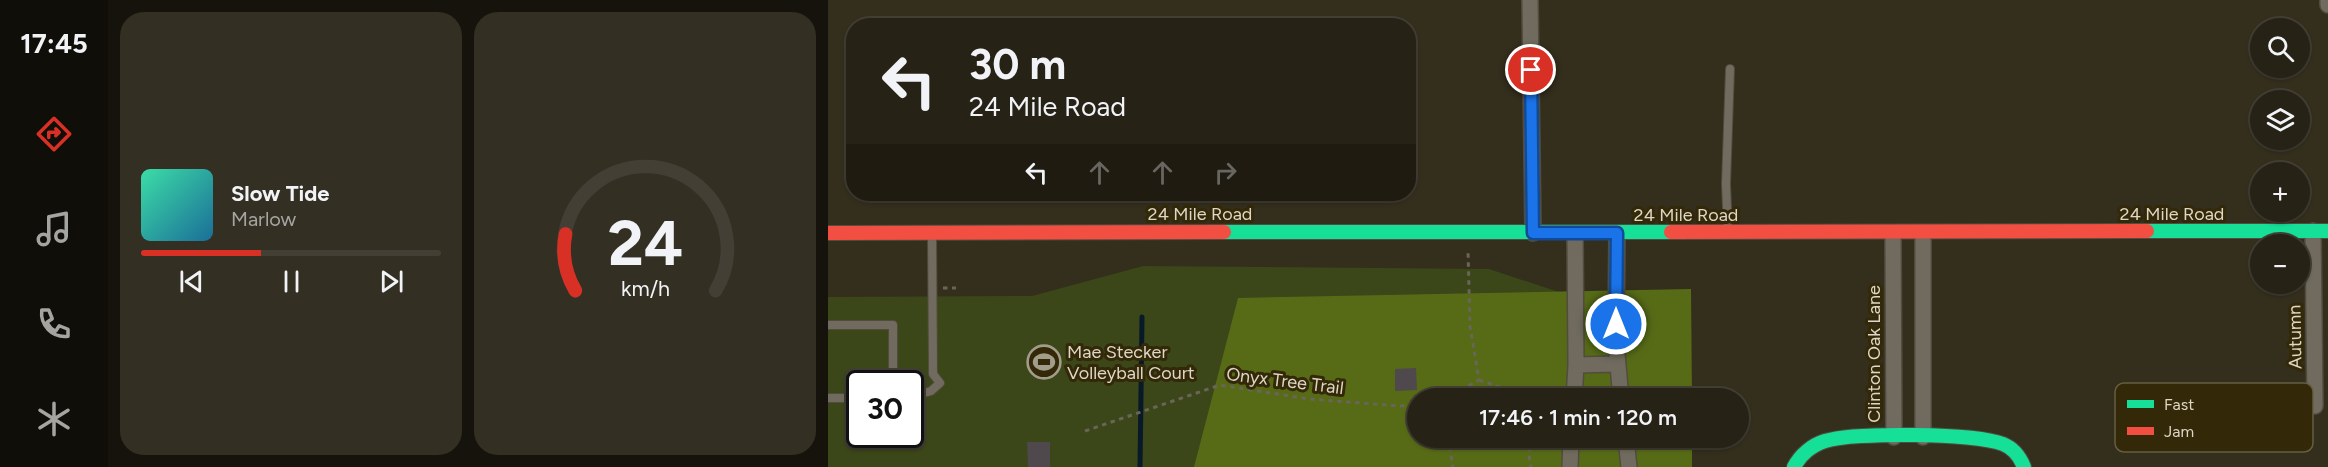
<!DOCTYPE html>
<meta charset="utf-8">
<style>
:root{--surface:#272216;--page:#332f23;--text:#f1f3f6;--muted:#a4a4a1;--line:#433f35;--accent:#d93025}
body{margin:0;font-family:Figtree,sans-serif;background:var(--page);color:var(--text);height:100vh;display:flex;flex-direction:column;font-size:22px;white-space:nowrap}
*{box-sizing:border-box;margin:0}
p{font-size:20px;color:var(--muted)}
.icon{flex:none;width:33px;height:33px;fill:none;stroke:currentColor;stroke-width:2;stroke-linecap:round;stroke-linejoin:round}
.map{position:relative;flex:1;overflow:hidden}
.panel{display:flex;flex-direction:column;gap:12px;padding:12px;background:#15130c;width:720px}
.panel>*{flex:none}
.guide{position:absolute;left:18px;top:18px;width:570px;height:183px;border-radius:24px;box-shadow:0 2px 4px #0004,0 0 0 2px var(--line);background:#272216;color:var(--text);overflow:hidden}
.tools{position:absolute;left:1422px;top:18px;display:grid;gap:12px}
.tools a{display:grid;place-items:center;width:60px;height:60px;border-radius:50%;background:var(--surface);box-shadow:0 2px 4px #0004,0 0 0 2px var(--line);font-size:30px}
.speed{position:absolute;left:18px;top:370px;display:flex;gap:12px;font-size:30px;font-weight:700;text-align:center}
.speed>*{display:grid;place-content:center;width:78px;height:78px;border-radius:50%;background:var(--surface);box-shadow:0 2px 4px #0004,0 0 0 2px var(--line);line-height:1}
.speed .limit{border:3px solid #111;border-radius:9px;background:#fff;color:#111}
.pin{position:absolute;display:grid;place-items:center;width:51px;height:51px;color:#fff;margin:-26px;border:3px solid #fff;border-radius:50%;box-shadow:0 2px 6px #0007}
.me{position:absolute;width:66px;margin:-33px;rotate:0deg;stroke-linejoin:round;filter:drop-shadow(0 0 4px #0008)}
.turn{display:flex;align-items:center;gap:21px;height:126px;padding:0 24px;font-size:27px}
.turn .icon{width:78px;height:78px;stroke-width:2.5}
.turn b{display:block;font-size:42px;line-height:51px}
.lanes{display:flex;align-items:center;height:57px;padding:0 24px;background:#0003;justify-content:center;gap:30px;direction:ltr}
.lanes .off{opacity:.35}
.panel .tile{flex:1;display:flex;flex-direction:column;justify-content:center;gap:9px;min-width:0;padding:0 21px;border-radius:24px;background:var(--page)}
.panel .dial{align-items:center;gap:0}
.dial svg{height:156px;overflow:visible;fill:none;stroke:var(--line);stroke-width:7;stroke-linecap:round;text-anchor:middle}
.dial text{fill:var(--text);stroke:none}
.song{display:flex;align-items:center;gap:18px}
.cover{width:72px;height:72px;border-radius:9px;background:linear-gradient(135deg,hsl(160 70% 55%),hsl(200 70% 35%))}
.played{height:6px;border-radius:3px;background:linear-gradient(90deg,var(--accent) 40%,var(--line) 40%)}
.keys{display:flex;justify-content:space-around;direction:ltr}
.panel .tiles{flex:1;display:grid;gap:12px;grid-template-columns:repeat(2,1fr)}
.trip{position:absolute;left:579px;top:388px;width:342px;height:60px;border-radius:30px;background:var(--surface);box-shadow:0 2px 4px #0004,0 0 0 2px var(--line);font-weight:600;line-height:60px;text-align:center}
main{display:flex;flex:1;min-height:0}
.menu{display:flex;flex-direction:column;width:108px;justify-content:space-around;align-items:center;background:#100e09;color:var(--muted)}
.menu .icon{width:42px;height:42px}
.menu .current{color:var(--accent)}
.menu b{font-size:27px;color:var(--text)}
.map>svg:first-child{display:block}
.green{fill:#3b4619;fill-rule:evenodd}
.forest{fill:#576b17}
.lines{fill:none;stroke-linecap:round;stroke-linejoin:round}
.stream{stroke:#08192a;stroke-width:5}
.building{fill:#4f484d}
.lane-casing{stroke:#514c3d;stroke-width:10}
.street-casing{stroke:#514c3d;stroke-width:18}
.fast-casing{stroke:#514c3d;stroke-width:16}
.jam-casing{stroke:#514c3d;stroke-width:16}
.path{stroke:#696558;stroke-width:3;stroke-dasharray:4.5 4.5;stroke-linecap:butt}
.lane{stroke:#706b5e;stroke-width:8}
.street{stroke:#706b5e;stroke-width:15}
.fast{stroke:#16e098;stroke-width:14}
.jam{stroke:#f24e42;stroke-width:14}
.route-casing{stroke:#114b97;stroke-width:15}
.route{stroke:#1a73e8;stroke-width:10}
.labels{text-anchor:middle;dominant-baseline:central;stroke-width:6;stroke-linejoin:round;paint-order:stroke}
.street-label{font-size:18px;fill:#ded7c6;stroke:#332808}
.poi-label{font-size:18px;fill:#ded7c6;stroke:#332808;text-anchor:start}
.key{fill:#332808;stroke:#665d41;stroke-width:1.5}
.key-label{font-size:16px;fill:#ded7c6}
</style>
<main>
<nav class="menu">
<b>17:45</b>
<svg class="icon current" aria-label="directions" viewBox="0 0 24 24"><path d="M12 3l9 9-9 9-9-9zM9 14v-3h6M13 9l2 2-2 2"/></svg>
<svg class="icon" aria-label="music" viewBox="0 0 24 24"><path d="M9 18V5l10-2v13"/><circle cx="6" cy="18" r="3"/><circle cx="16" cy="16" r="3"/></svg>
<svg class="icon" aria-label="phone" viewBox="0 0 24 24"><path d="M5 4h4l2 5-3 2q2 4 5 5l2-3 5 2v4C11 20 4 13 5 4z"/></svg>
<svg class="icon" aria-label="climate" viewBox="0 0 24 24"><path d="M12 3v18M4 7l16 10M4 17L20 7"/></svg>
</nav>
<section class="panel">
<div class="tiles">
<div class="tile">
<div class="song"><i class="cover"></i><div><b>Slow Tide</b><p>Marlow</p></div></div>
<div class="played"></div>
<div class="keys"><svg class="icon" aria-label="previous" viewBox="0 0 24 24"><path d="M18 5L8 12l10 7zM5 5v14"/></svg><svg class="icon" aria-label="pause" viewBox="0 0 24 24"><path d="M8 5v14M16 5v14"/></svg><svg class="icon" aria-label="next" viewBox="0 0 24 24"><path d="M6 5l10 7-10 7zM19 5v14"/></svg></div>
</div>
<div class="tile dial"><svg viewBox="0 0 100 80">
<path d="M14 69A42 42 0 1 1 86 69"/>
<path d="M14 69A42 42 0 0 1 9 40" stroke="#d93025"/>
<text x="50" y="56" font-size="32" font-weight="700">24</text>
<text x="50" y="72" font-size="11">km/h</text>
</svg></div>
</div>
</section>
<div class="map">
<svg width="1500" height="467" viewBox="0 0 1500 467">
<rect width="100%" height="100%" fill="#342e1d"/>
<!-- green -->
<path class="green" d="M315,266l346,3 79,26 -150,104v39l157,29h-747v-170l204,-1zM32,384h50v51h-50z"/>
<!-- forest -->
<path class="forest" d="M863,289l1,110h-274v39h274v29h-498l44,-169z"/>
<g class="lines">
<!-- stream -->
<path class="stream" d="M312,467l2,-150"/>
</g>
<!-- building -->
<path class="building" d="M588,368l1,22 -22,1v-22z
M199,442h23v25h-22z"/>
<g class="lines">
<defs>
<path id="lane" d="M900,232l-2,-48 4,-115
M0,325h65v59
M82,397l21,-6 9,-8 -7,-9 -1,-139
M0,398h32"/>
<path id="street" d="M702,0l3,233
M1500,0v5
M1485,231l2,175
M789,233l-1,110 5,56
M1065,233l1,204
M1095,233v204
M748,365l41,-1
M746,399l2,-34 -1,-132
M798,438l3,29
M742,467l1,-29"/>
<path id="fast" d="M1319,231h181
M396,232h447
M966,467c6,-12 18,-22 31,-26 29,-9 149,-8 178,3 10,4 17,13 21,23"/>
<path id="jam" d="M843,232l476,-1
M0,233l396,-1"/>
</defs>
<!-- lane casing -->
<use href="#lane" class="lane-casing"/>
<!-- street casing -->
<use href="#street" class="street-casing"/>
<!-- fast casing -->
<use href="#fast" class="fast-casing"/>
<!-- jam casing -->
<use href="#jam" class="jam-casing"/>
<!-- path -->
<path class="path" d="M115,288h13
M651,380l57,19
M617,399l34,-19 -9,-54 -2,-76
M257,431l135,-46 89,14 92,7 17,-2
M620,438l5,29
M703,438l-2,18 2,11"/>
<!-- lane -->
<use href="#lane" class="lane"/>
<!-- street -->
<use href="#street" class="street"/>
<!-- fast -->
<use href="#fast" class="fast"/>
<!-- jam -->
<use href="#jam" class="jam"/>
</g>
<g class="lines">
<defs>
<path id="route" d="M703,70l2,163h84l-1,91"/>
</defs>
<!-- route casing -->
<use href="#route" class="route-casing"/>
<!-- route -->
<use href="#route" class="route"/>
</g>
<!-- icons -->
<defs>
<symbol id="stadium-ring" viewBox="-11 -11 22 22"><circle r="9.5" fill="#332808" stroke="#a29c8b" stroke-width="1.5"/><path d="M0-5a6.5 5 0 1 0 0 10a6.5 5 0 1 0 0-10ZM-3.5-1.8h7v3.6h-7Z" fill="#a29c8b"/></symbol>
</defs>
<g fill-rule="evenodd">
<use href="#stadium-ring" x="197" y="343" width="38" height="38"/>
</g>
<g class="labels">
<!-- street labels -->
<g class="street-label">
<text x="372" y="214">24 Mile Road</text>
<text x="1344" y="214">24 Mile Road</text>
<text x="858" y="215">24 Mile Road</text>
<text transform="translate(1467 337) rotate(-91)">Autumn</text>
<text transform="translate(1046 354) rotate(-90)">Clinton Oak Lane</text>
<text transform="translate(457 381) rotate(7)">Onyx Tree Trail</text>
</g>
<!-- poi labels -->
<g class="poi-label">
<text x="239" y="352">Mae Stecker<tspan x="239" dy="21">Volleyball Court</tspan></text>
</g>
</g>
<!-- legend -->
<rect x="1287" y="383" width="198" height="69" rx="9" class="key"/>
<rect x="1299" y="400" width="27" height="8" fill="#16e098"/>
<rect x="1299" y="427" width="27" height="8" fill="#f24e42"/>
<g class="key-label">
<text x="1336" y="410">Fast</text>
<text x="1336" y="437">Jam</text>
</g>
</svg>
<div class="tools">
<a><svg class="icon" aria-label="search" viewBox="0 0 24 24"><circle cx="10" cy="10" r="6"/><path d="M15 15l6 6"/></svg></a>
<a><svg class="icon" aria-label="layers" viewBox="0 0 24 24"><path d="M12 4l9 5-9 5-9-5zM3 14l9 5 9-5"/></svg></a>
<a>+</a>
<a>−</a>
</div>
<div class="speed"><div class="limit">30</div></div>
<div class="pin" style="left:703px;top:70px;background:#d93025"><svg class="icon" aria-label="arrive" viewBox="0 0 24 24"><path d="M6 21V4h12l-3 4 3 4H6"/></svg></div>
<svg class="me" style="left:788px;top:324px" viewBox="-20 -20 40 40"><circle r="17" fill="#1a73e8" stroke="#fff" stroke-width="3"/><path d="M0-11L8 9 0 5-8 9z" fill="#fff"/></svg>
<div class="trip">17:46 · 1 min · 120 m</div>
<div class="guide">
<div class="turn"><svg class="icon" aria-label="left" viewBox="0 0 24 24"><path d="M17 20v-9H6M10 6l-5 5 5 5"/></svg><div><b>30 m</b>24 Mile Road</div></div>
<div class="lanes"><svg class="icon" aria-label="left" viewBox="0 0 24 24"><path d="M17 20v-9H6M10 6l-5 5 5 5"/></svg><svg class="icon off" aria-label="ahead" viewBox="0 0 24 24"><path d="M12 20V5M6 11l6-6 6 6"/></svg><svg class="icon off" aria-label="ahead" viewBox="0 0 24 24"><path d="M12 20V5M6 11l6-6 6 6"/></svg><svg class="icon off" aria-label="right" viewBox="0 0 24 24"><path d="M7 20v-9h11M14 6l5 5-5 5"/></svg></div>
</div>
</div>
</main>
